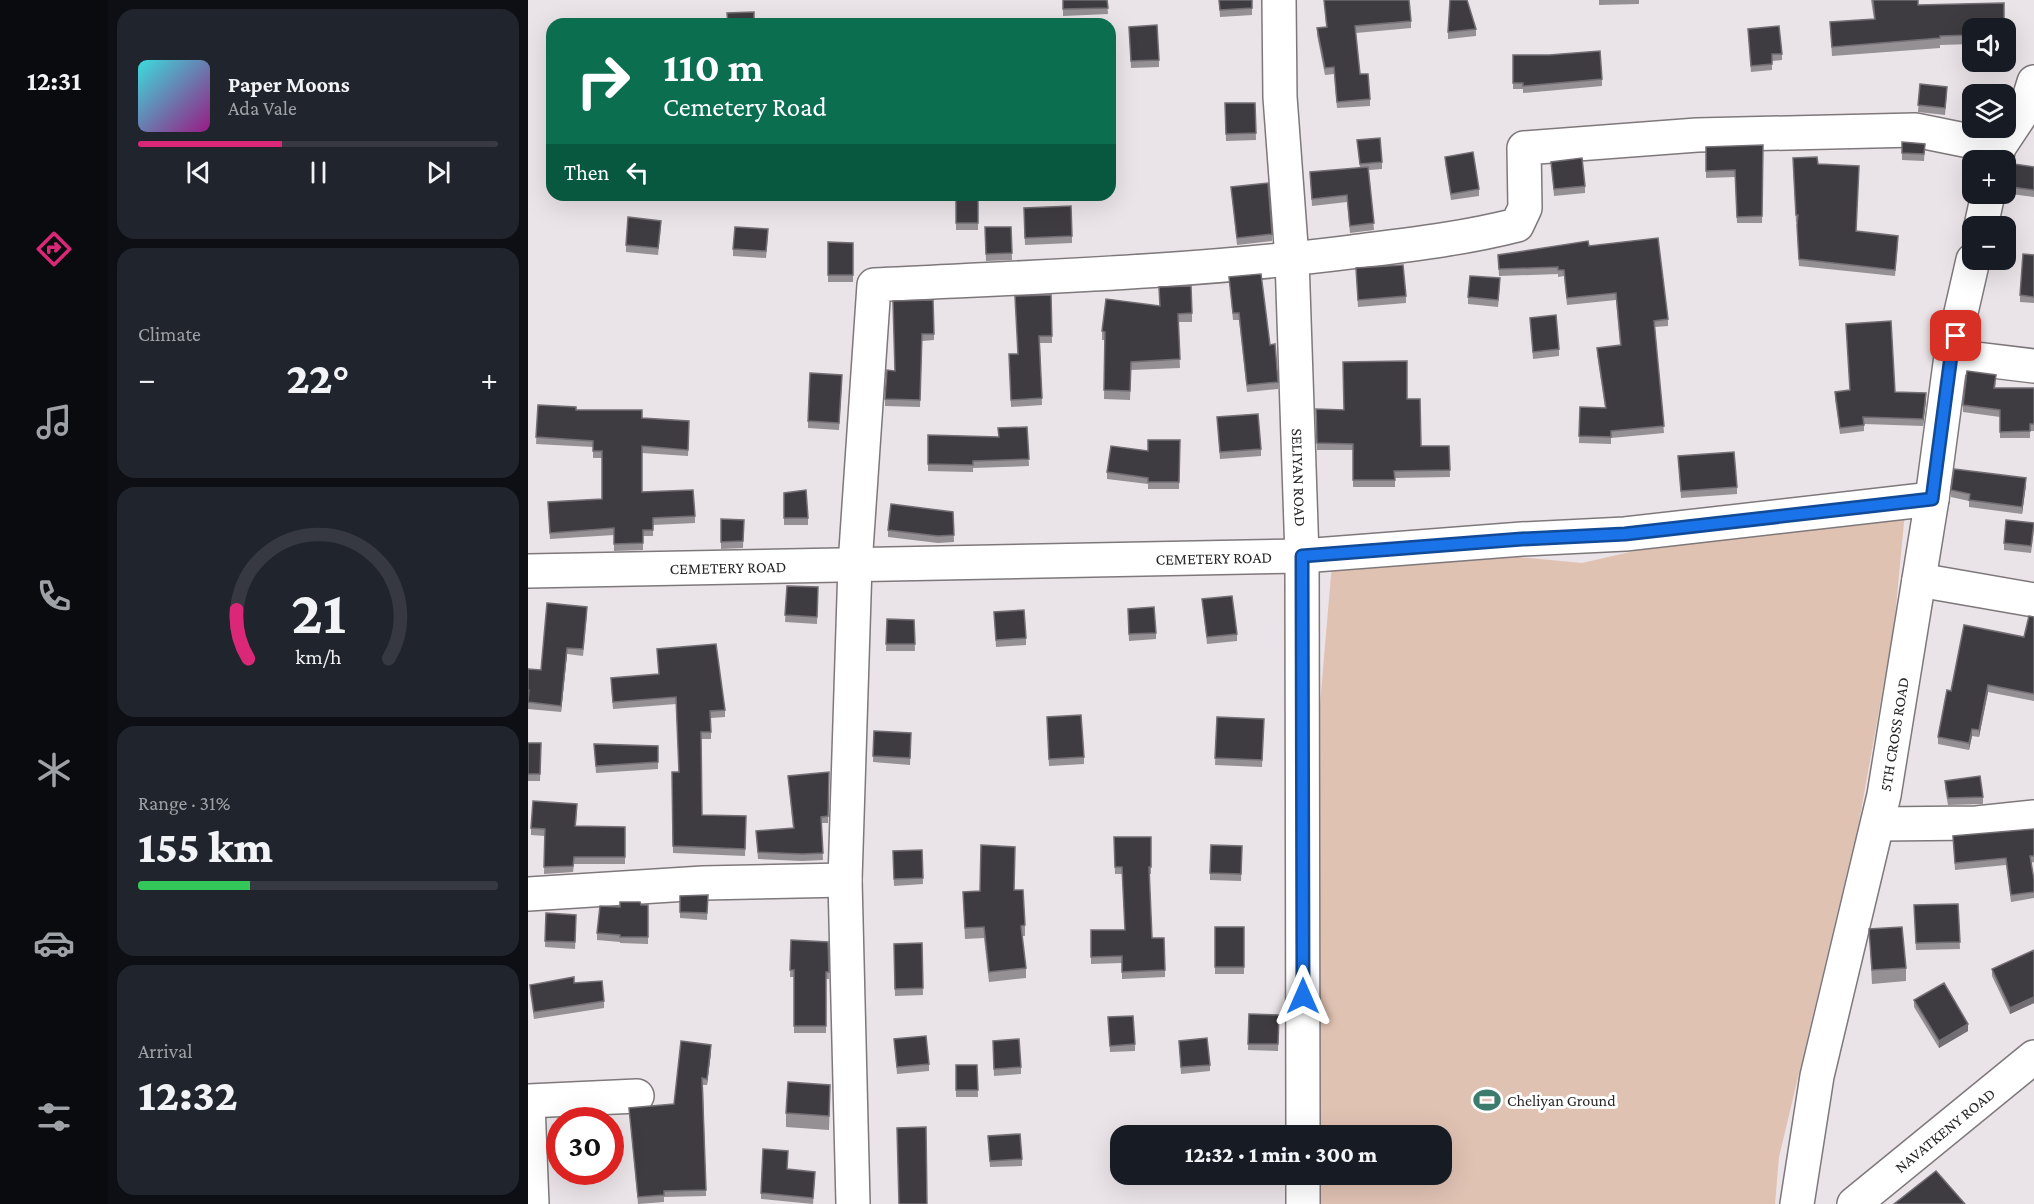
<!DOCTYPE html>
<meta charset="utf-8">
<style>
:root{--surface:#171b24;--page:#20242c;--text:#f1f3f6;--muted:#9ea1a6;--line:#363941;--accent:#db2777}
body{margin:0;font-family:"Crimson Pro",serif;background:var(--page);color:var(--text);height:100vh;display:flex;flex-direction:column;font-size:22px;white-space:nowrap}
*{box-sizing:border-box;margin:0}
p{font-size:20px;color:var(--muted)}
.icon{flex:none;width:33px;height:33px;fill:none;stroke:currentColor;stroke-width:2;stroke-linecap:round;stroke-linejoin:round}
.map{position:relative;flex:1;overflow:hidden}
.details{display:flex;flex-direction:column;gap:9px;padding:9px;background:#0d0f14;width:420px}
.details>*{flex:none}
.banner{position:absolute;left:18px;top:18px;width:570px;height:183px;border-radius:18px;box-shadow:0 6px 24px #0002;background:#0b6e4f;color:#fff;overflow:hidden}
.controls{position:absolute;left:1434px;top:18px;display:grid;gap:12px}
.controls a{display:grid;place-items:center;width:54px;height:54px;border-radius:12px;background:var(--surface);box-shadow:0 6px 24px #0002;font-size:30px}
.speed{position:absolute;left:18px;top:1107px;display:flex;gap:12px;font-size:30px;font-weight:700;text-align:center}
.speed>*{display:grid;place-content:center;width:78px;height:78px;border-radius:50%;background:var(--surface);box-shadow:0 6px 24px #0002;line-height:1}
.speed .limit{border:9px solid #d22;background:#fff;color:#111}
.pin{position:absolute;display:grid;place-items:center;width:51px;height:51px;color:#fff;margin:-26px;border-radius:12px;box-shadow:0 3px 9px #0006}
.me{position:absolute;width:66px;margin:-33px;rotate:0deg;stroke-linejoin:round;filter:drop-shadow(0 0 4px #0008)}
.turn{display:flex;align-items:center;gap:21px;height:126px;padding:0 18px;font-size:27px}
.turn .icon{width:78px;height:78px;stroke-width:2.5}
.turn b{display:block;font-size:42px;line-height:51px}
.then{display:flex;align-items:center;height:57px;padding:0 18px;background:#0003;gap:12px;font-size:22px}
.big{font-size:45px;font-weight:800;line-height:1.1}
.details .widget{flex:1;display:flex;flex-direction:column;justify-content:center;gap:9px;min-width:0;padding:0 21px;border-radius:18px;background:var(--page)}
.details .dial{align-items:center;gap:0}
.dial svg{height:156px;overflow:visible;fill:none;stroke:var(--line);stroke-width:7;stroke-linecap:round;text-anchor:middle}
.dial text{fill:var(--text);stroke:none}
.song{display:flex;align-items:center;gap:18px}
.cover{width:72px;height:72px;border-radius:9px;background:linear-gradient(135deg,hsl(180 70% 55%),hsl(310 70% 35%))}
.played{height:6px;border-radius:3px;background:linear-gradient(90deg,var(--accent) 40%,var(--line) 40%)}
.keys{display:flex;justify-content:space-around;direction:ltr}
.heat{display:flex;justify-content:space-between;align-items:center;font-size:33px;direction:ltr}
.charge{height:9px;border-radius:4px;background:linear-gradient(90deg,#34c759 31%,var(--line) 0)}
.trip{position:absolute;left:582px;top:1125px;width:342px;height:60px;border-radius:18px;background:var(--surface);box-shadow:0 6px 24px #0002;font-weight:800;line-height:60px;text-align:center}
main{display:flex;flex:1;min-height:0}
.menu{display:flex;flex-direction:column;width:108px;justify-content:space-around;align-items:center;background:#090b0e;color:var(--muted)}
.menu .icon{width:42px;height:42px}
.menu .on{color:var(--accent)}
.menu b{font-size:27px;color:var(--text)}
.map>svg:first-child{display:block}
.green{fill:#e0c2b3}
.lines{fill:none;stroke-linecap:round;stroke-linejoin:round}
.minor-casing{stroke:#7e787b;stroke-width:36}
.minor{stroke:#fff;stroke-width:33}
.wall{fill:#949094}
.shaded-wall{fill:#726e73}
.building{fill:#3f3c41;stroke:#726e73;stroke-width:1.5}
.route-casing{stroke:#114b97;stroke-width:15}
.route{stroke:#1a73e8;stroke-width:10}
.labels{text-anchor:middle;dominant-baseline:central;stroke-width:6;stroke-linejoin:round;paint-order:stroke}
.street-label{font-size:16px;fill:#282627;stroke:#fff}
.poi-label{font-size:16px;fill:#282627;stroke:#fff;text-anchor:start}
</style>
<main>
<nav class="menu">
<b>12:31</b>
<svg class="icon on" aria-label="directions" viewBox="0 0 24 24"><path d="M12 3l9 9-9 9-9-9zM9 14v-3h6M13 9l2 2-2 2"/></svg>
<svg class="icon" aria-label="music" viewBox="0 0 24 24"><path d="M9 18V5l10-2v13"/><circle cx="6" cy="18" r="3"/><circle cx="16" cy="16" r="3"/></svg>
<svg class="icon" aria-label="phone" viewBox="0 0 24 24"><path d="M5 4h4l2 5-3 2q2 4 5 5l2-3 5 2v4C11 20 4 13 5 4z"/></svg>
<svg class="icon" aria-label="climate" viewBox="0 0 24 24"><path d="M12 3v18M4 7l16 10M4 17L20 7"/></svg>
<svg class="icon" aria-label="car" viewBox="0 0 24 24"><path d="M5 17H2v-5l4-1 3-4h7l3 4 3 1v5h-3M9 17h6M6 11h13"/><circle cx="7" cy="17" r="2"/><circle cx="17" cy="17" r="2"/></svg>
<svg class="icon" aria-label="filters" viewBox="0 0 24 24"><path d="M4 7h16M4 17h16"/><circle cx="9" cy="7" r="2"/><circle cx="15" cy="17" r="2"/></svg>
</nav>
<section class="details">
<div class="widget">
<div class="song"><i class="cover"></i><div><b>Paper Moons</b><p>Ada Vale</p></div></div>
<div class="played"></div>
<div class="keys"><svg class="icon" aria-label="previous" viewBox="0 0 24 24"><path d="M18 5L8 12l10 7zM5 5v14"/></svg><svg class="icon" aria-label="pause" viewBox="0 0 24 24"><path d="M8 5v14M16 5v14"/></svg><svg class="icon" aria-label="next" viewBox="0 0 24 24"><path d="M6 5l10 7-10 7zM19 5v14"/></svg></div>
</div>
<div class="widget"><p>Climate</p>
<div class="heat"><a>−</a><b class="big">22°</b><a>+</a></div>
</div>
<div class="widget dial"><svg viewBox="0 0 100 80">
<path d="M14 69A42 42 0 1 1 86 69"/>
<path d="M14 69A42 42 0 0 1 8 44" stroke="#db2777"/>
<text x="50" y="56" font-size="32" font-weight="700">21</text>
<text x="50" y="72" font-size="11">km/h</text>
</svg></div>
<div class="widget"><p>Range · 31%</p><b class="big">155 km</b><div class="charge"></div></div>
<div class="widget"><p>Arrival</p><b class="big">12:32</b></div>
</section>
<div class="map">
<svg width="1506" height="1204" viewBox="0 0 1506 1204">
<rect width="100%" height="100%" fill="#eae3e7"/>
<!-- green -->
<path class="green" d="M1377,512l-11,115 -35,195 -80,335 -4,47h-463l-2,-29 132,-1v-38l-134,-1 -10,-172 36,-423 248,23 170,-39z"/>
<g class="lines">
<defs>
<g id="minor">
<path id="s1" d="M751,0l1,97 12,162 10,297 1,580"/>
<path d="M1468,160l3,-13 28,-42 7,-23"/>
<path d="M1453,226l7,-32"/>
<path d="M1423,356l83,10"/>
<path id="s2" d="M0,571l774,-15 220,-17 103,-5 307,-35"/>
<path d="M1391,580l115,20"/>
<path d="M1351,824l98,-1 57,-6"/>
<path d="M0,894l175,-11 142,-3"/>
<path d="M0,1101l109,-5"/>
<path d="M0,1104l4,100"/>
<path d="M775,1174v30"/>
<path d="M325,1204l-8,-324 10,-315 19,-280c159,-8 319,-13 477,-33 56,-7 111,-13 166,-27l8,-17 -1,-60 173,-13 218,-5 84,17"/>
<path id="s3" d="M1269,1204l20,-128 67,-281 48,-296 19,-143 22,-96"/>
<path id="s4" d="M1326,1204l180,-147"/>
</g>
</defs>
<!-- minor casing -->
<use href="#minor" class="minor-casing"/>
<!-- minor -->
<use href="#minor" class="minor"/>
</g>
<!-- wall -->
<path class="wall" d="M535,0h44l1,14 -45,2z
M691,0h33v15l-32,2z
M796,0l87,21v7l-55,5 4,41 10,25v7l-33,2 -3,-34 -9,1 -8,-40v-7l9,-1z
M1071,0h40v4l-40,1z
M1343,0h47v5l54,23v16l-32,1v3l-108,8 -2,-34 44,-3z
M601,27l30,33v7l-28,1z
M948,29v7l-28,3v-7z
M1220,29l34,25v6l-10,1v9l-21,2z
M985,55l89,24v7l-79,7v-4h-10z
M1392,84l27,9 -2,22 -27,-3z
M697,103h30l1,37 -30,1z
M829,140l25,22v7l-13,1 5,60 -24,3 -3,-31 -35,4 -2,-34 50,-4z
M1374,142l23,2 -1,17 -22,-1z
M1235,145l-1,78h-25l-2,-46 -29,1v-31z
M917,157l34,32v7l-28,4 -6,-37z
M1023,162l34,24v7l-31,3z
M1265,164h25l38,68 42,11 -3,33 -96,-10 -2,-34v-10h-1z
M1506,167v30l-23,-3v-7z
M703,187l41,47v7l-35,4z
M428,195h22v35h-22z
M496,214l48,22v7l-47,2z
M457,227h26l1,33 -26,1z
M133,228l-3,27 -32,-3v-7z
M240,236l-2,22 -33,-2v-7z
M300,242l25,1v39h-25z
M1061,246l79,73v7l-13,1 9,106 -53,5v6l-32,-1 1,-36 25,1 -8,-54v-6l23,-3 -4,-45 -49,5 -3,-29 -6,1v-3l-59,2 -1,-21z
M1506,255v48l-14,-1v-7z
M828,268l50,28v7l-48,4z
M701,277l41,68 8,37v7l-31,3 -8,-72h-6z
M972,285l-2,22 -30,-3v-7z
M523,295l1,48h-12l2,62 -31,2 -2,-53h9z
M578,299l86,14v9h-14l2,46 -49,2 -1,30 -26,-1 1,-59h-3v-9z
M365,301l41,33v6l-12,1 -2,66 -35,-1v-7l10,-28z
M1002,318l29,31v7l-26,3z
M314,382l-3,48 -31,-2v-7z
M1468,382l-1,6h39v43h-4v7h-30v-21l-37,-5v-7z
M1307,392h60l31,8 -3,26 -59,-2v7l-24,3 -5,-35z
M879,399l14,47h28l1,31 -55,1v9h-42v-37h-36l-1,-41 28,1z
M10,405l104,13 47,10 -1,28 -46,-3v39l53,24v7l-42,2v11h-10v14l-29,1v-16l-64,4 -2,-37 54,-3v-41h-9v-11l-57,-3z
M689,417l44,32v7l-41,3z
M499,427l2,39 -56,2v4l-45,-1v-36l70,2z
M652,440l-1,49h-31v-5l-41,-5v-7l41,-21z
M1150,456l59,31v7l-56,4z
M1498,485l-4,29 -53,-7v-6l-18,-4v-7z
M256,493l24,25v7h-24z
M425,512l1,30 -16,1 -50,-6v-7z
M193,519l23,1 -1,28 -22,1z
M1506,530l-3,23 -27,-3v-7z
M259,586l31,1 -1,37 -32,-2z
M674,599l35,35v7l-30,3z
M466,612l32,26v7l-30,2z
M59,614l-4,42 -16,-2 -6,58 -33,-3v-40l13,1z
M600,616l28,17v6l-27,2z
M1506,617v84l-46,-9 -9,45 -7,-1 -3,14 -31,-6v-7l13,-46 73,-54z
M359,619l27,1 1,31h-29z
M129,649l68,61v7l-14,1v21h-10l1,76 44,1 -1,40 -72,-3 -1,-81h7l-3,-68 -63,5 -2,-24v-7l48,-4z
M519,717l37,40v7l-35,2z
M689,717l47,2 -2,48 -47,-2z
M346,731l37,2 -1,32 -37,-3z
M0,743h13l-1,38h-12z
M66,744l64,2v23l-62,4z
M301,772l-1,51h-7l2,37 -21,1 -44,-2 -2,-28 37,-2 -5,-53z
M1417,781l38,16v7l-35,1 -3,-17z
M49,811l-1,15 49,1v37h-51l-1,8 -29,2 1,-38 -14,-1v-7z
M1506,829v33l-3,1 3,17v18l-23,4 -5,-37 -51,5 -2,-34z
M586,837h37v37h-2l3,64 13,32v7l-43,2v-16l-31,1v-34h34l-3,-56h-7z
M714,846l-1,35 -31,-1v-7z
M394,850l1,34 -29,2 -1,-35z
M486,890l11,35v11h-3l4,32v10l-37,4 -5,-44 -19,1 -2,-47z
M180,895l-1,25 -27,-2v-22z
M1430,904l2,45 -44,1 -2,-45z
M113,905h7v39l-28,-1v-1l-23,-2v-7l23,-26z
M18,913l30,2 -1,34 -30,-2z
M687,927h29v47h-29z
M1341,929l37,39v13l-34,3z
M263,940l37,2 1,37h-3v54h-32v-56h-4z
M394,943l1,52 -28,1 -1,-52z
M1506,950v53l-24,11 -18,-38v-7z
M46,983l30,18v7l-70,11 -4,-27v-7z
M1386,1000l54,31 -29,17 -25,-41z
M721,1014l30,1 -1,36 -30,-1z
M580,1017l27,27v7l-25,1z
M366,1039l35,25v7l-32,3z
M651,1041l31,24v6l-29,3z
M465,1048l28,19v7l-27,2z
M183,1052l-4,33h-4l3,111 -42,1v5l-26,2 -9,-96 45,-4z
M428,1065h21l1,32h-22z
M302,1099l-1,31 -43,-3v-14z
M460,1136l34,23v7l-32,1z
M287,1179l-2,25 -52,-5v-6z"/>
<!-- shaded-wall -->
<path class="shaded-wall" d="M1398,393v7l-3,26v-7z
M1498,478v7l-4,29v-7z
M39,648v6l-6,58v-6z
M1460,685v7l-9,45v-7z
M1444,729v7l-3,14v-7z
M1506,997v6l-24,11v-6z
M1440,1024v7l-29,17v-7z
M183,1045v7l-4,33v-6z"/>
<!-- building -->
<path class="building" d="M535,0h44l1,8 -45,1z
M691,0h33v8l-32,2z
M796,0h85l2,21 -56,5 5,48h8l2,25 -33,3 -3,-35 -9,1 -8,-40 10,-1z
M922,0h17l9,29 -28,3z
M1345,0h45v5l86,-2v25h-32v7l-32,1v2l-108,9 -2,-25 45,-3z
M226,12v12h-26l-1,-11z
M629,25l2,35 -28,1 -2,-34z
M1251,26l3,28h-10v10l-21,2 -3,-37z
M1072,51l2,28 -79,7v-3h-10v-28h36z
M1392,84l27,3 -2,21 -27,-3z
M697,103h30l1,30 -30,1z
M852,138l2,24 -22,2 -3,-24z
M1374,142l23,2 -1,10 -22,-1z
M1235,145l-1,71 -25,1 -2,-47 -29,1v-24z
M945,152l6,37 -28,5 -6,-37z
M1289,157l1,7 41,2 -3,65 42,5 -3,34 -96,-11 -2,-34 1,-10h-2l-3,-57z
M1054,158l3,28 -31,3 -3,-27z
M1486,164l20,3v23l-23,-3z
M840,167l6,56 -24,3 -3,-31 -35,4 -2,-27z
M740,183l4,51 -35,4 -6,-51z
M428,195h22v28h-22z
M543,206l1,30 -47,2 -1,-30z
M100,217l33,4 -3,27 -32,-3z
M207,227l33,2 -2,22 -33,-2z
M457,227h26l1,26 -26,1z
M1130,238l10,81 -14,2 10,105 -53,5v6l-32,-1 1,-29 26,1 -9,-60 24,-3 -5,-52 -49,5 -3,-28h-6v-3l-59,2 -1,-14 90,-14 1,5z
M300,242l25,1v32h-25z
M1495,254l11,1v42l-14,-2z
M875,265l3,31 -48,4 -2,-32z
M733,274l9,71 5,-1 3,38 -31,3 -8,-72h-6l-4,-36z
M942,276l30,2 -2,22 -30,-3z
M663,286l1,27 -14,1 2,45 -49,3 -1,29 -26,-1 1,-58 -3,-1 4,-32 54,7 -1,-19z
M523,295l1,41h-13l3,62 -31,2 -2,-46h9l-3,-58z
M405,300l1,34h-12l-2,66 -35,-1 2,-29 8,1 -2,-70z
M1028,315l3,34 -26,3 -3,-34z
M1363,321l4,71 31,1 -3,26 -60,-2 1,8 -24,3 -5,-36 15,-2 -4,-66z
M879,361v38h13l1,47h28l1,24 -56,1 1,9h-42v-36l-36,-1 -1,-34 28,1 -1,-48z
M1439,371l29,4 -2,13h40v36h-4v7l-30,1v-22l-37,-5z
M282,373l32,2 -3,48 -31,-2z
M10,405l38,2v3h66v8l47,3 -1,29 -46,-4v46l51,-2 2,26 -42,2v12h-10v13l-29,1v-16l-64,5 -2,-31 54,-3v-48h-9v-10l-57,-4z
M730,414l3,35 -41,3 -3,-35z
M499,427l2,32 -56,2v4l-45,-1v-29l71,2 -1,-9z
M620,440h32l-1,42h-31v-4l-41,-6 4,-26 37,5z
M1206,452l3,35 -56,4 -3,-35z
M1426,469l72,9 -4,29 -53,-7 1,-6 -19,-4z
M278,490l2,28h-24v-25z
M363,504l62,8 1,23 -16,1 -50,-6z
M193,519l23,1 -1,21 -22,1z
M1478,520l28,3 -3,23 -27,-3z
M259,586l31,1 -1,30 -32,-2z
M704,596l5,38 -30,3 -5,-38z
M19,603l40,4 -4,42 -16,-1 -6,58 -33,-4 1,-12h-1v-21l13,1z
M626,607l2,26 -27,1 -1,-25z
M496,610l2,28 -30,2 -2,-28z
M1501,616l5,1v77l-46,-9 -9,45 -7,-1 -3,14 -31,-6 9,-47 4,1 13,-66 60,12z
M359,619l27,1 1,24h-29z
M188,644l9,66 -15,1 1,21h-10l1,83 44,1 -1,33 -72,-3 -1,-74h7l-3,-75 -63,5 -2,-24 48,-4 -2,-25z
M553,715l3,42 -35,2 -2,-42z
M689,717l47,2 -2,41 -47,-2z
M346,731l37,2 -1,25 -37,-2z
M0,743h13l-1,31h-12z
M66,744l64,2v16l-62,4z
M301,772l-1,44 -7,1 2,36 -21,1 -44,-2 -2,-21 38,-3 -6,-52z
M1452,776l3,21 -35,1 -3,-17z
M5,801l44,3 -2,22 50,1v30h-51l-1,9 -29,1 1,-38 -14,-1z
M1506,829v27h-4l4,24v12l-23,3 -5,-37 -51,5 -2,-27z
M586,837h37v30h-2l3,71h12l1,32 -43,2v-16l-31,1v-27h34l-3,-63h-7z
M453,845l34,2 -1,43h9l2,35 -4,1 5,42 -37,4 -5,-45 -19,1 -2,-36 17,-1z
M683,845l31,1 -1,28 -31,-1z
M394,850l1,28 -29,1 -1,-28z
M180,895l-1,18 -27,-1v-16z
M92,902h20l1,3h7v32h-28v-2l-23,-2 3,-27 20,1z
M1430,904l2,38 -44,1 -2,-38z
M18,913l30,2 -1,27 -30,-1z
M687,927h29v40h-29z
M1374,927l4,41 -34,2 -3,-41z
M263,940l37,2 1,30h-3v54h-32v-56h-4z
M394,943l1,45 -28,1 -1,-45z
M1506,950v47l-24,11 -18,-39z
M46,977v6l28,-2 2,20 -70,11 -4,-27z
M1416,983l24,41 -29,17 -25,-41z
M721,1014l30,1 -1,29h-30z
M605,1016l2,28 -25,2 -2,-29z
M398,1036l3,28 -32,3 -3,-28z
M679,1038l3,27 -29,2 -2,-26z
M491,1039l2,28 -27,2 -1,-28z
M153,1041l30,4 -4,34 -5,-1 4,112 -42,1v4l-26,2 -9,-89 45,-4z
M428,1065h21l1,25h-22z
M260,1082l42,3 -1,31 -43,-3z
M398,1127l1,77h-28l-2,-76z
M601,1130l15,6h-17z
M492,1134l2,25 -32,2 -2,-25z
M235,1149l25,2 -1,18 28,3 -2,26 -52,-5z
M1408,1171l29,33h-71z"/>
<g class="lines">
<defs>
<path id="route" d="M775,996l-1,-440 220,-17 103,-5 307,-35 19,-143 5,-20"/>
</defs>
<!-- route casing -->
<use href="#route" class="route-casing"/>
<!-- route -->
<use href="#route" class="route"/>
</g>
<!-- icons -->
<defs>
<symbol id="stadium-bare" viewBox="-9 -9 18 18"><path d="M0-5a6.5 5 0 1 0 0 10a6.5 5 0 1 0 0-10ZM-3.5-1.8h7v3.6h-7Z" fill="#3b7c6c" stroke="#fff" stroke-width="2.5" paint-order="stroke"/></symbol>
</defs>
<g fill-rule="evenodd">
<use href="#stadium-bare" x="940" y="1081" width="38" height="38"/>
</g>
<g class="labels">
<!-- street labels -->
<g class="street-label">
<text stroke="none"><textPath href="#s1" startOffset="478">SELIYAN ROAD</textPath></text>
<text stroke="none"><textPath href="#s2" startOffset="686">CEMETERY ROAD</textPath></text>
<text stroke="none"><textPath href="#s2" startOffset="200">CEMETERY ROAD</textPath></text>
<text stroke="none"><textPath href="#s3" startOffset="480">5TH CROSS ROAD</textPath></text>
<text stroke="none"><textPath href="#s4" startOffset="117">NAVATKENY ROAD</textPath></text>
</g>
<!-- poi labels -->
<g class="poi-label">
<text x="979" y="1100">Cheliyan Ground</text>
</g>
</g>
</svg>
<div class="controls">
<a><svg class="icon" aria-label="sound" viewBox="0 0 24 24"><path d="M4 9h4l5-4v14l-5-4H4zM17 9q2 3 0 6"/></svg></a>
<a><svg class="icon" aria-label="layers" viewBox="0 0 24 24"><path d="M12 4l9 5-9 5-9-5zM3 14l9 5 9-5"/></svg></a>
<a>+</a>
<a>−</a>
</div>
<div class="speed"><div class="limit">30</div></div>
<div class="pin" style="left:1428px;top:336px;background:#d93025"><svg class="icon" aria-label="arrive" viewBox="0 0 24 24"><path d="M6 21V4h12l-3 4 3 4H6"/></svg></div>
<svg class="me" style="left:775px;top:996px" viewBox="-20 -20 40 40"><path d="M0-17L14 15 0 8-14 15z" fill="#1a73e8" stroke="#fff" stroke-width="4"/></svg>
<div class="trip">12:32 · 1 min · 300 m</div>
<div class="banner">
<div class="turn"><svg class="icon" aria-label="right" viewBox="0 0 24 24"><path d="M7 20v-9h11M14 6l5 5-5 5"/></svg><div><b>110 m</b>Cemetery Road</div></div>
<div class="then">Then<svg class="icon" aria-label="left" viewBox="0 0 24 24"><path d="M17 20v-9H6M10 6l-5 5 5 5"/></svg></div>
</div>
</div>
</main>
